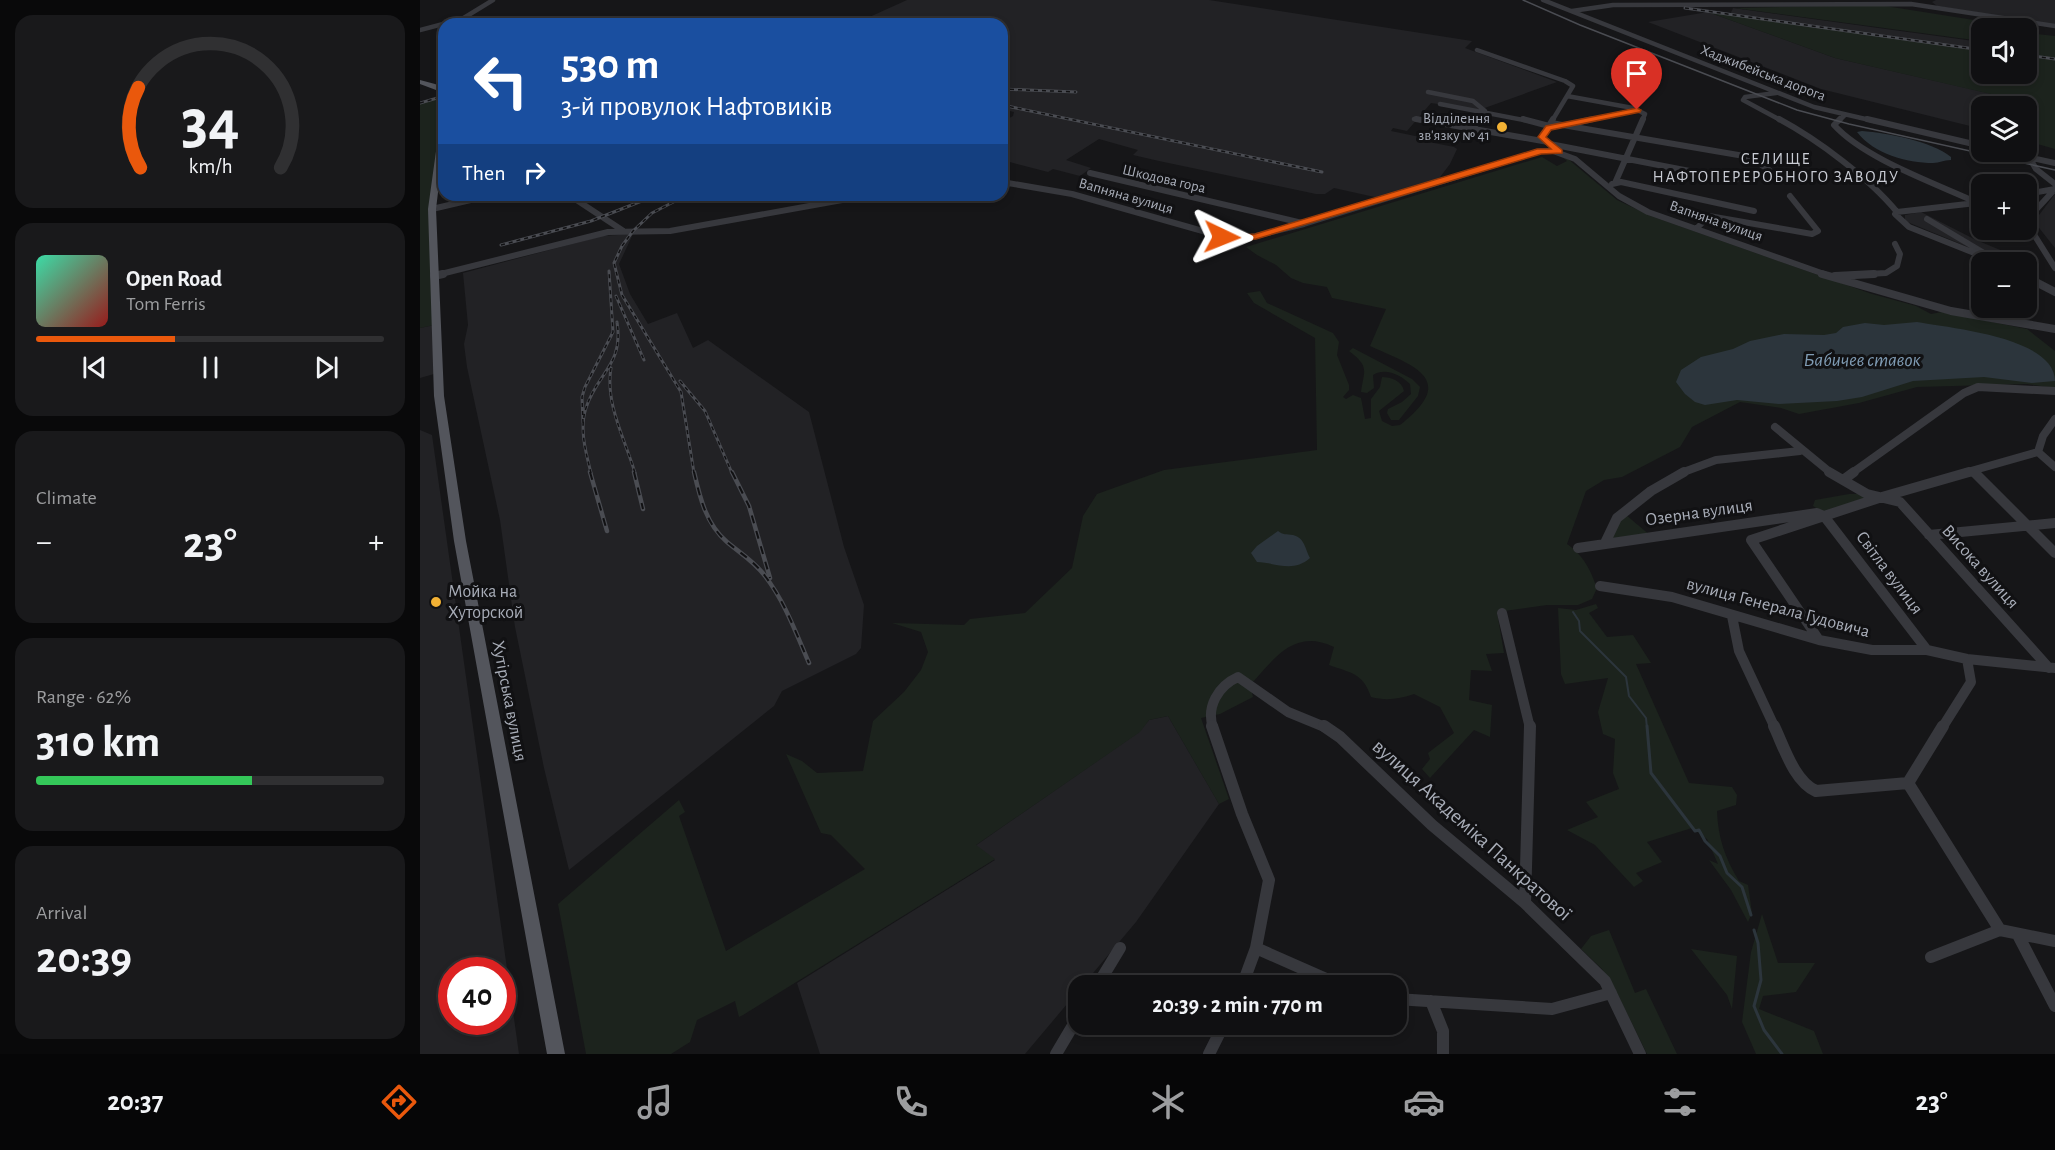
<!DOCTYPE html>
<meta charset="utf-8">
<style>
:root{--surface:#101012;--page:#19191b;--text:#f1f3f6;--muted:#9c9d9f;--line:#303032;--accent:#ea580c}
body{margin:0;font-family:"Alegreya Sans",sans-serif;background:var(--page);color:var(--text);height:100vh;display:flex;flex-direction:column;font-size:22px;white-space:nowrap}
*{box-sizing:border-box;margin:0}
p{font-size:20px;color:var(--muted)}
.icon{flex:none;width:33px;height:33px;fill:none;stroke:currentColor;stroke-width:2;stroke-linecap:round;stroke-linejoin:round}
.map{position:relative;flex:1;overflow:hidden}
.drawer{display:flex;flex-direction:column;gap:15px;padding:15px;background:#09090a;width:420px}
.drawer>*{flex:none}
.hud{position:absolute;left:18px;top:18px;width:570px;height:183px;border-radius:18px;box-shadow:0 3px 9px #0003,0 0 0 2px var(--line);background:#1a4fa0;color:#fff;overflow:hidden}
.tools{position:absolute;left:1551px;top:18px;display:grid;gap:12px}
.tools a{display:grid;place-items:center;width:66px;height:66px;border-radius:12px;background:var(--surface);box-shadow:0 3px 9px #0003,0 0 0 2px var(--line);font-size:30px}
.speed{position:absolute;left:18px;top:957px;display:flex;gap:12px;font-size:30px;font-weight:700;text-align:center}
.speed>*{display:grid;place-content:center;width:78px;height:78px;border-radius:50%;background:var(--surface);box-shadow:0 3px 9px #0003,0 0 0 2px var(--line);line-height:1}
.speed .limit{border:9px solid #d22;background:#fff;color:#111}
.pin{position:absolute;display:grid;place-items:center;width:51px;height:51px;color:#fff;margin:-62px -26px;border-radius:50% 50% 50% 0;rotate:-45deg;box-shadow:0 0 6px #0007}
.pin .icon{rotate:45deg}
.me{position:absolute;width:66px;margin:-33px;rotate:92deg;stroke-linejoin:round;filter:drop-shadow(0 0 4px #0008)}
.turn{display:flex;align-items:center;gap:21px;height:126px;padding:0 24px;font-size:27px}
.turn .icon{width:78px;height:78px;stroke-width:2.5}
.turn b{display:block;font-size:42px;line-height:51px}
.then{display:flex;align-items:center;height:57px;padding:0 24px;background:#0003;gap:12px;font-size:22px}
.big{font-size:45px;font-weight:600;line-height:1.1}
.drawer .card{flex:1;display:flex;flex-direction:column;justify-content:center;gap:9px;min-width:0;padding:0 21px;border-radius:18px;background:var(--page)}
.drawer .dial{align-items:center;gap:0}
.dial svg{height:156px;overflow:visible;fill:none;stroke:var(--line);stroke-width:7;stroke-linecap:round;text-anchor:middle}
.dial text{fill:var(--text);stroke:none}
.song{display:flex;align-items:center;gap:18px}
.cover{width:72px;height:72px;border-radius:9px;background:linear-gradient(135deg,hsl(160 70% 55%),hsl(0 70% 35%))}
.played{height:6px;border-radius:3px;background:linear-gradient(90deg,var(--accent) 40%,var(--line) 40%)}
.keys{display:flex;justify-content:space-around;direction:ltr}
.heat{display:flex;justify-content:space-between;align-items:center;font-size:33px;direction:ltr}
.charge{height:9px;border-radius:4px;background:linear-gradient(90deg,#34c759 62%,var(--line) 0)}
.trip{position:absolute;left:648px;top:975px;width:339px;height:60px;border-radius:18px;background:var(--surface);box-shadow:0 3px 9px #0003,0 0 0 2px var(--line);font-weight:600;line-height:60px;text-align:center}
.dock{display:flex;height:96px;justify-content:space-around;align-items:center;background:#060607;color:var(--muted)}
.dock .icon{width:42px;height:42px}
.dock .current{color:var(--accent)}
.dock b{font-size:27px;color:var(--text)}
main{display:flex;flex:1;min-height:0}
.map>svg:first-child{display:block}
.built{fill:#222225;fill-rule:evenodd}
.green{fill:#1c231d}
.water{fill:#2c353c}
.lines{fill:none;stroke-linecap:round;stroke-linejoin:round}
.stream-far1{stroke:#2c353c;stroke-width:2}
.stream{stroke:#2c353c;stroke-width:3}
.minor-far4{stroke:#37383d;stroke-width:4.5}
.minor-far3{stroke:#37383d;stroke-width:6}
.minor-far2{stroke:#37383d;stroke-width:8}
.minor-far1{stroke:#37383d;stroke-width:10}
.minor{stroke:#37383d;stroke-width:12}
.major{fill:#53555c;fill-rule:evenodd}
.tram{stroke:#4a4c52;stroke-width:1.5}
.rail-far1-casing{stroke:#4a4c52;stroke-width:3}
.rail-casing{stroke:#4a4c52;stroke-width:4.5}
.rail-far1{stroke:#111113;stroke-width:1.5;stroke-dasharray:4;stroke-linecap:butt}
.rail{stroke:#111113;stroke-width:2;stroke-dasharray:8;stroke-linecap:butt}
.route{fill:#ea580c;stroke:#983908;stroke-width:1.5}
.poi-dot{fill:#f2b134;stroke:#111113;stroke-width:2}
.labels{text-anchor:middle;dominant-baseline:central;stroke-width:6;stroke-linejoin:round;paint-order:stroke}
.far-street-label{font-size:15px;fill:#a8adb8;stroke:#111113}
.far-poi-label{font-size:15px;fill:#a8adb8;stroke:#111113;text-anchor:end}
.far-neighbourhood-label{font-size:16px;letter-spacing:1.5px;fill:#c9ccd4;stroke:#111113}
.street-label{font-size:18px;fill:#a8adb8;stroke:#111113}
.poi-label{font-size:18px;fill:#a8adb8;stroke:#111113;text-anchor:start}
.water-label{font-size:20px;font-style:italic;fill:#7f9bb3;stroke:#111113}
.near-street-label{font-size:21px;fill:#a8adb8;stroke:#111113}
</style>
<main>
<section class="drawer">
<div class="card dial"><svg viewBox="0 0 100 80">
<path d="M14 69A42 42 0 1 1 86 69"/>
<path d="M14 69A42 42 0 0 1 13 28" stroke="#ea580c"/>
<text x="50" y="56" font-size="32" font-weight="700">34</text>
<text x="50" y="72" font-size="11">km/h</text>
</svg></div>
<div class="card">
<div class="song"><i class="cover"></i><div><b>Open Road</b><p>Tom Ferris</p></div></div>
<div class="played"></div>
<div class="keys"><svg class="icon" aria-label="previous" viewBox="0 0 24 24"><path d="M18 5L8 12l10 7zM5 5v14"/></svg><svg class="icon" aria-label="pause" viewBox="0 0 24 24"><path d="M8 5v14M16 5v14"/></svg><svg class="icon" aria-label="next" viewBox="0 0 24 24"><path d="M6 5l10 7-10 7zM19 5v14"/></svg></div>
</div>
<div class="card"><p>Climate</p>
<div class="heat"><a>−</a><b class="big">23°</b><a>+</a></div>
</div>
<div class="card"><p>Range · 62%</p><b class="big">310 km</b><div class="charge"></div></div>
<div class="card"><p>Arrival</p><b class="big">20:39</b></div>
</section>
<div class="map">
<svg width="1635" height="1054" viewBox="0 0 1635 1054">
<rect width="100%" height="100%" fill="#161618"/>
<!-- built -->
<path class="built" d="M487,0h302l263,41 -7,7 92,34 -78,28 -48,-7 -24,28 -14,-3 -2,3 29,6 -1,3 35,7 3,2 -7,15 -13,17 -58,17 -45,-10 -9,6h-9l-157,-33 -26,-6 5,-5 -39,-11 -33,21 25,8 -11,8 -27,-7 -5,3 -46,-12v-38l11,-6 1,-4 -12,-3v-85h-148z
M1516,0h119v25l-118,-19 -5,-4z
M1313,8l248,34v9l-251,-36z
M1288,12l127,46 206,47 -14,5 -1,-4h-44l-1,19 -7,2 -153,-38 -173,-67z
M1635,194v54l-23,-29h4z
M1501,212l55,28 34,14 -20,2 -85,-35v-6z
M213,234l-14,30 11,30 18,30 29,-11 16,35 15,-8 101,72 35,135 20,58 -3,43 -5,6 -74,37 -8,15 -205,164 -25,-102 -29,-141 -15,-107 -33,-153 -3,-23 4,-19 -5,-52 139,-37z
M14,325v49l-14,4v-50z
M0,430l12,5 87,619h-99zM32,970h50v52h-50z
M748,716l51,88 -83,118 -53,63 -5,1v5l-53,63h-205l-23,-71 198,-123 -20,-14 164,-114 10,-12z"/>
<!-- green -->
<path class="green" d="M1459,5l95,15 1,4 24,4h-17l-1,13 -246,-33z
M1288,12l273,39 1,23h44l1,-41 28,3v113l-28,-8v-31l11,-5 -203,-47z
M24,97l-11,96 1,132 -14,3v-224z
M1122,157l15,9 10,-5 -5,-4 6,2 49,41 34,16 221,78 44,12 15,8 11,-2 85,17 28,22v37l-28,-4 -110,3 -58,16 -60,11 -18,-6 -41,-6 -48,25 -12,20 -58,30 -18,3 -18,11 -19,53c17,12 23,25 30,44l-5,11 -14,6h-31l-50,7 7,41 -18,1 6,17 -21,-1 -2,30 23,5 -2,32 -16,-7 -44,48 -8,-9 8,-10 -2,-6 26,-20 -14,-26 -26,-13c-15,5 -28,7 -43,3 -8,-24 -20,-24 -42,-32l5,-18c-40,-19 -59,11 -84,38l3,12 -33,17 -19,4 28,81 -10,5 -51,-88 -19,4 -9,12 -164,113 19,14 -252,156 -4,2 -4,-16 -38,19 -7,22 -19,12h-85l-28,-150 121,-104 6,12 -6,4 47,135 139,-82 -34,-34 -10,-2 -35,-79 16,7 15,12 46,-2 10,-50 31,-29 17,-22 7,-18 -7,-20 -29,-9 72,2 6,-6 55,-6 47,-45 11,-52 14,-22 67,-24 153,-20 -2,-112 -61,-35 -7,-10 13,-2 7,12 66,30 6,9 -2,13 12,30v5l-6,7 3,2 7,-4 8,3 4,21 6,-1v-19l9,-12 2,-10c9,0 20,4 22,14l-25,20 3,10 10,5 8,-1c59,-46 14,-59 -30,-79l16,-37 -54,-11 -5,-11 -24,-4 -12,-5 -15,-13 -19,-10 -11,-8z
M933,348l59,31 8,8 -2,9 -19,24h-8l-4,-7 1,-4 14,-7 9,-8 -1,-10c-9,-9 -25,-17 -37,-9l1,13 -7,5 -6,-1c3,-22 9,-25 -12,-41z
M1429,494h11l8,5 -45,13 -10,-6 2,-6z
M1206,515l25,21 -42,5 11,-22z
M1176,604l2,4 -9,5 18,24 26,-2 18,28 -15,1 53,119 43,4 5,8 -1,10 -19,6c1,27 8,47 22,70l9,4 4,28 -4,9 -17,-32 -22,-30 9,4 -11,-25 -15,-11 -45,14 15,20 -26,11 7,8 -9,6 -39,-42 -28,-15 31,-13 -12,-15 33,-13 -6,-16 2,-34 -12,-5 -5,-22 10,-34 -43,6 -4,-10 -3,-66 18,2z
M1342,914l16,49h37l-19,29 -33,4 -4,13 55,22 9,23h-67l-14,-32 9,-70z
M1189,930l26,63 11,-4 31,65h-30l-29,-59 -16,-26 -21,-20 10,-13z
M1271,949l46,7 -5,53 -5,-14z"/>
<!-- water -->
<path class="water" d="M1442,131c26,2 69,10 89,26v3c-8,0 -11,3 -18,3 -26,0 -59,-9 -76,-31z
M1497,322c32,6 138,15 138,59l-23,2 -48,-6 -71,4 -51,16 -25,4 -58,3 -42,-4 -32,5 -10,-3 -10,-8 -9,-12 5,-12 20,-13 32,-8 17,-8 34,-7 40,1 12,-2 7,-6 22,-4 19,2z
M858,531c5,4 8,3 15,4 12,3 12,14 17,23 -17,15 -33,5 -53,4l-6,-9 6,-7z"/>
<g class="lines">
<!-- stream-far1 -->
<path class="stream-far1" d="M1153,612l6,9 1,10 46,46 3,19 17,22 1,10"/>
<!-- stream -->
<path class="stream" d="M1227,726l4,47 44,58 4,-1 6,11 15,15 7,17 15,14 9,28
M1334,930l4,13 3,37 -7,26 10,24 18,24"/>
<!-- minor-far4 -->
<path class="minor-far4" d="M1123,0l271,107 60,14
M1152,11l41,-6 298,-1 144,22
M0,30l42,-11 31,-19
M1057,50l88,31 8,5 -21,35
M1008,92l45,9 12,10
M1356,93l-31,4 -2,3 39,21
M1147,96l66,12 12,6 -3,7
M1020,104l89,17
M994,119l11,2
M1058,121l7,-10
M1166,121l51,-11
M1419,121l6,-6"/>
<!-- minor-far3 -->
<path class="minor-far3" d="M996,119l132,23
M1103,119l26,7
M1133,119l-11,18 13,11
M1359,119c39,21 90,59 118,93l-2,2 14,13 88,35
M1420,119l-6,6c31,34 101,58 144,78
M1447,119l115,27
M1131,123l199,34 19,13
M1056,124l3,-5
M1151,124l22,-5
M1130,144l186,36
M1584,152l51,11
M1609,157l7,12 19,15
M670,173l212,50
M582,182l70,12 159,45 25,-3 48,-12 236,-73h13l22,8 44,37 29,16 179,63
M1195,183l28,-64
M1192,184l9,-2 133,29
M1635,189l-22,24 -5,12 27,43
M1606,194l29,-5
M149,195l53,35
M12,209l60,-14
M1477,212l79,-9
M1507,219l57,34
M1277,228l12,-12 103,18 6,-3 -28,-35
M17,275l171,-43 62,-1 200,-36
M1428,275l38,-2 11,-7 3,-12 -5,-10"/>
<!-- minor-far2 -->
<path class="minor-far2" d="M1402,274l129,37 104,18
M14,276l9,-2
M1415,276l39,-2
M1606,277l29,15
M1355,427l56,46
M1618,452l17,15
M1261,473l35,-13 84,-9
M1432,473l112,-80 14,-6 77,4
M1544,473l74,-21 5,-16 12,-17"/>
<!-- minor-far1 -->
<path class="minor-far1" d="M1409,472l38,22 33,8 149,166
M1554,472l81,81
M1423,480l11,-8
M1509,535l126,-12
M1185,543l12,-25 34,-27 33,-19
M1158,548l239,-35 7,3 103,134
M1180,586l72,11 147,43 53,10h55l40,9 88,9
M1082,613l28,115
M1312,616l7,35 36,77
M1399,640l-68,-100 131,-43 87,-25
M793,728c-7,-21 5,-42 25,-51l50,35 39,16
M1522,728l29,-46 -4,-23"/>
<!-- minor -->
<path class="minor" d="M792,726l30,88 27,66 -13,68 -14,38
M904,726l16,11 92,88 93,78 80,78 35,73
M1354,726c10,21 20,55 42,65l92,-8 35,-57
M1488,783l92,147 55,11
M1105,903l5,-177
M1598,935l37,71
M836,948l86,38
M1511,957l69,-27
M677,986l23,-38
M976,999l156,10 59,-16
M1011,1001l12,30v23
M636,1054l22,-37
M789,1054l15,-30"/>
<!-- major -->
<path class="major" d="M0,80l15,4 9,4v5l-24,-9z
M24,113v30l-8,66 8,187 22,145 99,513h-18l-93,-513 -20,-145 -6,-187 13,-94z"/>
<!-- tram -->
<path class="tram" d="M1103,0l57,25 217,85 52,14 206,46"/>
<defs>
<path id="rail-far1" d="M1265,8l297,42
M1606,55l29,4
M582,89l74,3
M0,103l24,-7
M582,105l320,67
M267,195l-35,18 -19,18 -11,15 -8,17 8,32 59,97 13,81
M81,245l90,-24 66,-26
M196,296l28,64
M191,368c-6,36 14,71 24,105
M260,381l25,30 27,62
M163,423l-1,-26 3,-10 28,-55 -4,-61
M171,473c-5,-20 -12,-44 -5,-65 11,-35 38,-43 31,-86"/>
<path id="rail" d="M170,472l17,59
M214,472l9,37
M274,472c6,26 12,52 33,70 13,11 28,20 38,34 20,26 31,57 44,87
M312,472l17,34 21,72"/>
</defs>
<!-- rail-far1 casing -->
<use href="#rail-far1" class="rail-far1-casing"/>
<!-- rail casing -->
<use href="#rail" class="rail-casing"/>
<!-- rail-far1 -->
<use href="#rail-far1" class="rail-far1"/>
<!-- rail -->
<use href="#rail" class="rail"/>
</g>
<!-- route -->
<path class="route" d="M1217,108l4,2 -1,2 -89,18 -5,7 16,13v3l-21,1 -285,85 -25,3 -14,-5 5,-3 9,2 24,-2 282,-85h14l-13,-12 8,-11z"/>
<!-- markers -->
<g class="poi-dot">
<circle cx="1082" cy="127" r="6"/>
<circle cx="16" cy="602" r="6"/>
</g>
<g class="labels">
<!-- far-street labels -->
<g class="far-street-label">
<text transform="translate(1343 73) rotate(21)">Хаджибейська дорога</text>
<text transform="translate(744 179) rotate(13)">Шкодова гора</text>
<text transform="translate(706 196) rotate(16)">Вапняна вулиця</text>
<text transform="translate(1296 221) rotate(19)">Вапняна вулиця</text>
</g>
<!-- far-poi labels -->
<g class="far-poi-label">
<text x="1070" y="118">Відділення<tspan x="1070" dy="17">зв'язку № 41</tspan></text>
</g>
<!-- far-neighbourhood labels -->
<g class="far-neighbourhood-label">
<text x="1356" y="159">СЕЛИЩЕ<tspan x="1356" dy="18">НАФТОПЕРЕРОБНОГО ЗАВОДУ</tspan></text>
</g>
<!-- street labels -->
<g class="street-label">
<text transform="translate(1279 513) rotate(-8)">Озерна вулиця</text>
<text transform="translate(1560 567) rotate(48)">Висока вулиця</text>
<text transform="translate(1469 573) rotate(53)">Світла вулиця</text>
<text transform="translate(1358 608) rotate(15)">вулиця Генерала Гудовича</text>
<text transform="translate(89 701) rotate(79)">Хутірська вулиця</text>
</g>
<!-- poi labels -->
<g class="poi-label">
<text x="28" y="592">Мойка на<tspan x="28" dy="21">Хуторской</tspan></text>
</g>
<!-- water labels -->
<g class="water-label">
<text x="1442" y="360">Бабичев ставок</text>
</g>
<!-- near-street labels -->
<g class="near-street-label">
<text transform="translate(1052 830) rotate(42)">вулиця Академіка Панкратової</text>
</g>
</g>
</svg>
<div class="tools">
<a><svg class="icon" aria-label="sound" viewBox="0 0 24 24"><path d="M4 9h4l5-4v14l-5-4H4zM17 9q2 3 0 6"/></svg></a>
<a><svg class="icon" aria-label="layers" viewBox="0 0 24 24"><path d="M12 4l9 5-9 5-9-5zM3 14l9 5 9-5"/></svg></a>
<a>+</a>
<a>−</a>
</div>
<div class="speed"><div class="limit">40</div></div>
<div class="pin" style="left:1217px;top:110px;background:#d93025"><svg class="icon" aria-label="arrive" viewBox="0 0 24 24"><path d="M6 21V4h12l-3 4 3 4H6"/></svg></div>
<svg class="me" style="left:802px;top:237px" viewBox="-20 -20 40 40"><path d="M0-17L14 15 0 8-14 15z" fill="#ea580c" stroke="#fff" stroke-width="4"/></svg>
<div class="trip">20:39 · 2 min · 770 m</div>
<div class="hud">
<div class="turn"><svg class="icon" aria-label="left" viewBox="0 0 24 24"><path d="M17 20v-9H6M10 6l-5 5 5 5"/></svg><div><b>530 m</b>3-й провулок Нафтовиків</div></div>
<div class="then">Then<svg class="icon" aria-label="right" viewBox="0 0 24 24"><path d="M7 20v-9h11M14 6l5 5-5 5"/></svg></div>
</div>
</div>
</main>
<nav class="dock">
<b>20:37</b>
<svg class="icon current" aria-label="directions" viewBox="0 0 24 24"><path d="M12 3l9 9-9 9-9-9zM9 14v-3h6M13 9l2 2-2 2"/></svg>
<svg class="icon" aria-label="music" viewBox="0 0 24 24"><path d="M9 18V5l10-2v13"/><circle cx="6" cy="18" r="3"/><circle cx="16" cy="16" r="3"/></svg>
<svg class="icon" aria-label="phone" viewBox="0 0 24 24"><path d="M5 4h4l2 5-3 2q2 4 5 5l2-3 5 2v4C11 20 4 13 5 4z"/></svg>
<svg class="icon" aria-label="climate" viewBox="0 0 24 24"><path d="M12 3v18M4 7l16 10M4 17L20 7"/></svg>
<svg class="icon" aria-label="car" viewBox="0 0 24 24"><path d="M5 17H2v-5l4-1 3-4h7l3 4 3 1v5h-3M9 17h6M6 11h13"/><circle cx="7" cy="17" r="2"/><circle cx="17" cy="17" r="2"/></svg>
<svg class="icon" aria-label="filters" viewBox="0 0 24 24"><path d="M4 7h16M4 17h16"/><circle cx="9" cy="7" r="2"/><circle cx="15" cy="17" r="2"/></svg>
<b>23°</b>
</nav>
